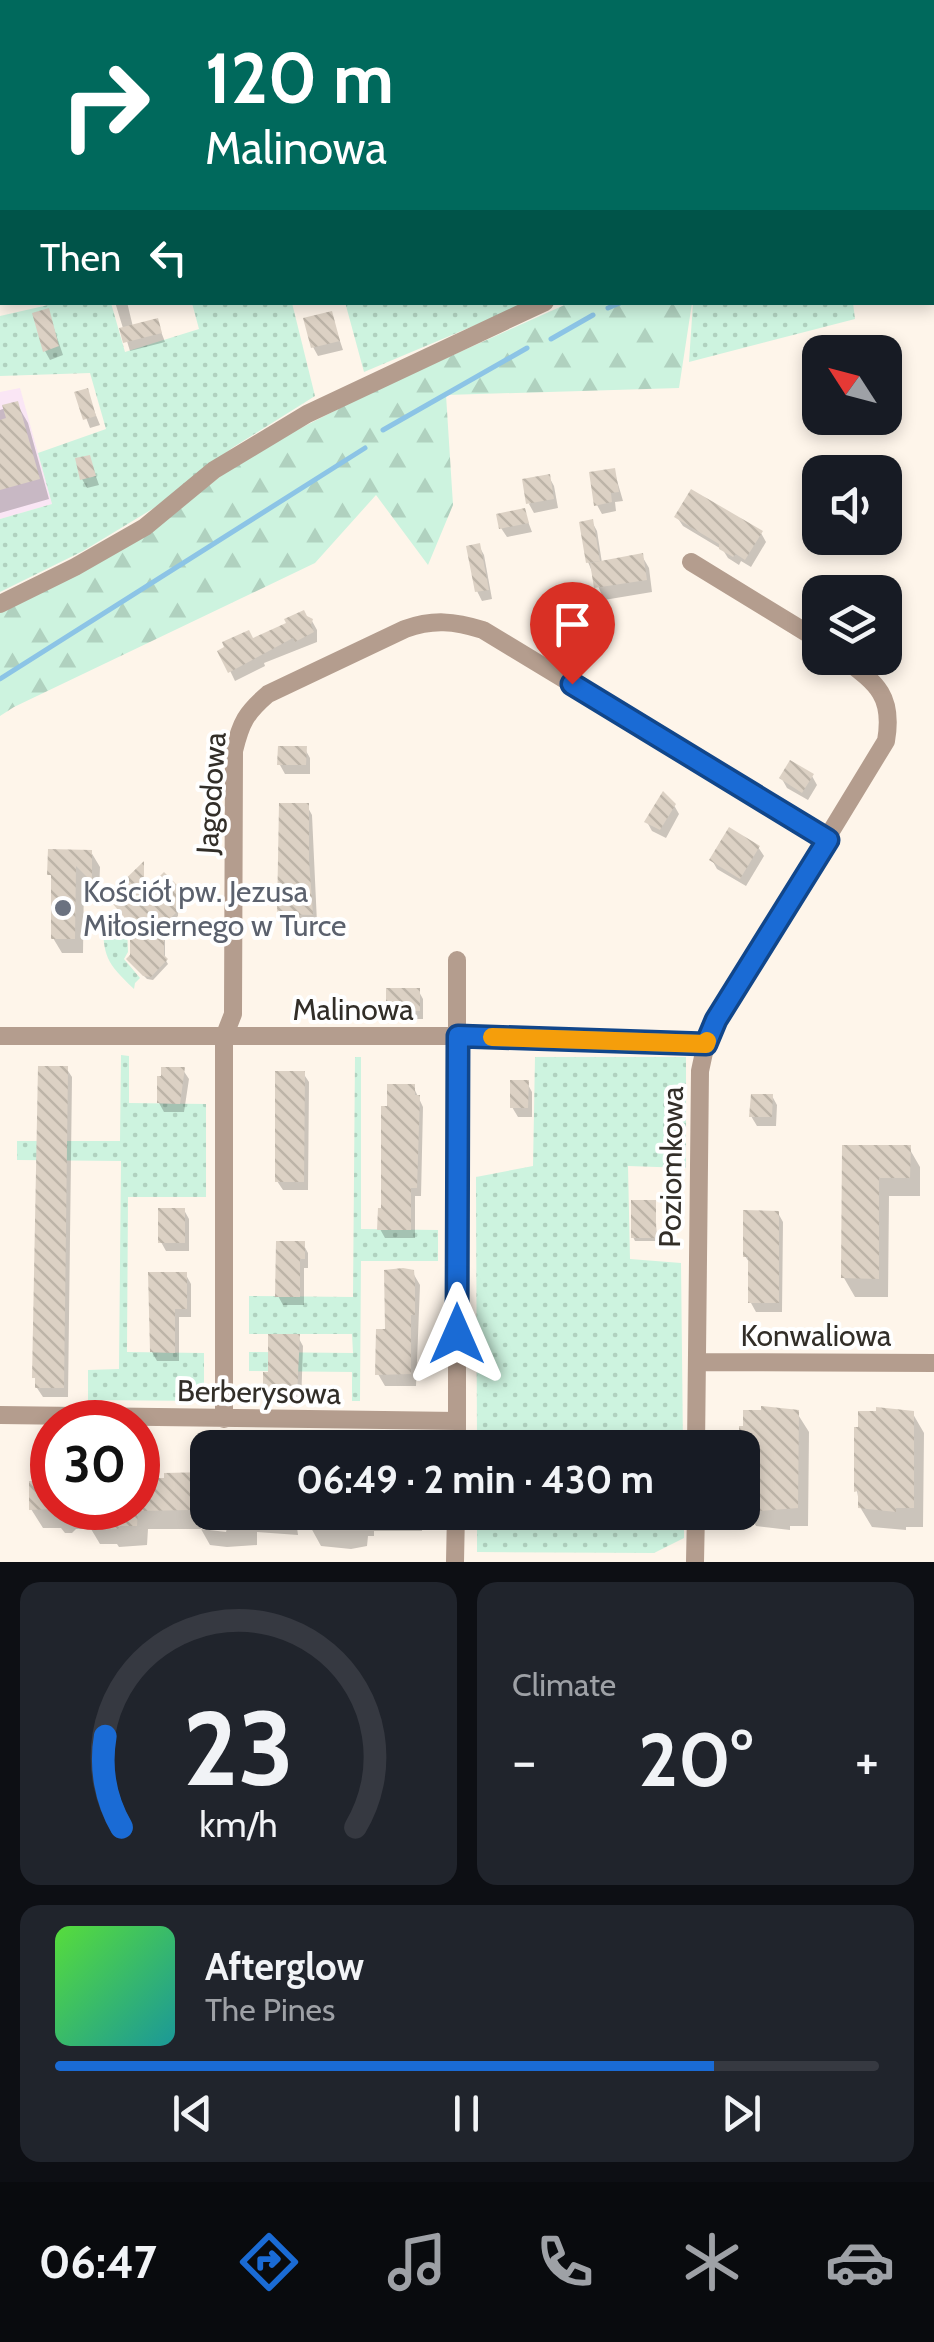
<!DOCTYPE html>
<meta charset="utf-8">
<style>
:root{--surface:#171b24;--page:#20242c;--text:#f1f3f6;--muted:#9ea1a6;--line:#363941;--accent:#1a6bd5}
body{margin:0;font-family:Cabin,sans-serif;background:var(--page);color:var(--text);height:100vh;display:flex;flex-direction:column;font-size:38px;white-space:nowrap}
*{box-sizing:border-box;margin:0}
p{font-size:32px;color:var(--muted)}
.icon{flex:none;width:55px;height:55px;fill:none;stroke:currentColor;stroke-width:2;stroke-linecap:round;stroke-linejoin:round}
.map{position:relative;height:1562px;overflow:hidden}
.side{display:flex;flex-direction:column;gap:20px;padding:20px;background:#0d0f14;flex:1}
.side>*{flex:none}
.banner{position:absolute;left:0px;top:0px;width:935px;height:305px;box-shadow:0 5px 15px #0003;background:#00695c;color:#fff;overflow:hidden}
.needle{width:65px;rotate:306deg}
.fabs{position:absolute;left:802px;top:335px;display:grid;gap:20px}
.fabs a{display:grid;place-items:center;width:100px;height:100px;border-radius:20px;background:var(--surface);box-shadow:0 5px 15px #0003;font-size:50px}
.speed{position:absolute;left:30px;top:1400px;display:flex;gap:20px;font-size:50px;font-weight:700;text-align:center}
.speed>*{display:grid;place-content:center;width:130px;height:130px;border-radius:50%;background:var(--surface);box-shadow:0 5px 15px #0003;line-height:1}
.speed .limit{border:15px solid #d22;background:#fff;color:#111}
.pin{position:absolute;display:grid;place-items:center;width:85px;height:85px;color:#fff;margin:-102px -42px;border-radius:50% 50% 50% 0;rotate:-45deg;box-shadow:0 0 10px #0007}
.pin .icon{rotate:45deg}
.me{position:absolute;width:110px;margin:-55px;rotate:0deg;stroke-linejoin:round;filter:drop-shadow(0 0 8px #0008)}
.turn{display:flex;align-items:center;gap:35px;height:210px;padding:0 40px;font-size:45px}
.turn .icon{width:130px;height:130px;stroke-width:2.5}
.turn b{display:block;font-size:70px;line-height:85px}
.then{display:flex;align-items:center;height:95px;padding:0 40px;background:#0003;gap:20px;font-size:38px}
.big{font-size:75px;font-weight:800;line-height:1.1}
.side .tile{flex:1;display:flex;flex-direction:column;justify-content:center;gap:15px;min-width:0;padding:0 35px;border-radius:20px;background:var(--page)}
.side .dial{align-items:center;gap:0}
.dial svg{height:260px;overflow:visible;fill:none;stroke:var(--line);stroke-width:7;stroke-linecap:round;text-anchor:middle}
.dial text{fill:var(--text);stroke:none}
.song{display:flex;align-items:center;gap:30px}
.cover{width:120px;height:120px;border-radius:15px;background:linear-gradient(135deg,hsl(110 70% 55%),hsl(180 70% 35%))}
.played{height:10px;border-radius:5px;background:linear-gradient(90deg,var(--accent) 80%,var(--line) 80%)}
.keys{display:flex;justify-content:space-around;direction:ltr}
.heat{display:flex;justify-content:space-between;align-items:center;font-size:55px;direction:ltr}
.side .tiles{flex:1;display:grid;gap:20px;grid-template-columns:1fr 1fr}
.tile:last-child{grid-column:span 2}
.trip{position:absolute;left:190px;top:1430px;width:570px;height:100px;border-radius:20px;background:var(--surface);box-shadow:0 5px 15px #0003;font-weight:800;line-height:100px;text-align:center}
.tabs{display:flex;height:160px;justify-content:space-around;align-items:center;background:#090b0e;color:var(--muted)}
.tabs .icon{width:70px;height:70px}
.tabs .on{color:var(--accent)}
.tabs b{font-size:45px;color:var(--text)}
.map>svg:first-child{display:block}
.industrial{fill:#fae6f5}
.grass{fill:url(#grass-dots)}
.forest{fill:url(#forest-firs)}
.shadow{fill:#0003}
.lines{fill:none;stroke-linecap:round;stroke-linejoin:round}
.stream{stroke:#8cc4e6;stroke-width:5}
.building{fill:url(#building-back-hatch)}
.minor{stroke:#b49d8e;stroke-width:18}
.route-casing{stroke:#11468a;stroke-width:25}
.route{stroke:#1a6bd5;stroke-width:18}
.slow{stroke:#f59e0b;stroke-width:18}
.worship-dot{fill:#6b7280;stroke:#fff;stroke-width:4}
.labels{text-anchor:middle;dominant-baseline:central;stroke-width:8;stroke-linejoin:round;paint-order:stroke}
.street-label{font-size:30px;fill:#322e28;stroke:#fff}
.worship-label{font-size:30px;fill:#5b616d;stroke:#fff;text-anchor:start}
</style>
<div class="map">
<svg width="934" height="1562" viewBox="0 0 934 1562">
<defs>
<pattern id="grass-dots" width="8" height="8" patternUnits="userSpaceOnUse" patternTransform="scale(2.5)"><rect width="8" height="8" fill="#cdf3df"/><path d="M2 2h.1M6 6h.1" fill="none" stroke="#b0d1bf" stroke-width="1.8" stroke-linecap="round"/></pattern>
<pattern id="forest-firs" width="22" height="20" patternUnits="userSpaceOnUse" patternTransform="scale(2.5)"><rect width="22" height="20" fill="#cdf3df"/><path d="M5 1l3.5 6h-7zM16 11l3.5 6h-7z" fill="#b0d1bf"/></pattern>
<pattern id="building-back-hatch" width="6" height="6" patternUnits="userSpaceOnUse" patternTransform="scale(2.5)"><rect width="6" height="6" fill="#dcd1c4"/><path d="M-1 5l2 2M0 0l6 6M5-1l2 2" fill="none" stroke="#bdb4a8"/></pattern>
</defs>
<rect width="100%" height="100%" fill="#fef5ea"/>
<!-- industrial -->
<path class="industrial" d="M20,388l32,116 -52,15v-127z"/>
<!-- grass -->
<path class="grass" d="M345,302l183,1 -164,69z
M57,303h54l14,49 74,-23 -7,-26h100l23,93 -83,52 -78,60 -71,43 -83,41v-73l52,-15 -14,-51 68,-24 -16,-56 -90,3v-60z
M693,303h160l2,16 -166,43z
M103,918l18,1 6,7 1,26 -4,7 16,19 -5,5 -1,6c-28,-27 -31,-32 -31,-71z
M121,1055l8,1v47l77,1v93h-78l-1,155 77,1v48l-116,-1v-30l31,-1 2,-208 -104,-1v-19h103z
M355,1057h6v172l77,1v31h-77l-1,140h-8v-29l-103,-1v-19l104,1 -1,-19h-103v-38l104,1z
M535,1057h151v111l-58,-2 2,93 51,4 2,184h-206l-1,-270 57,-11z
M477,1513h207v25l-30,15 -177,-1z"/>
<!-- forest -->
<path class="forest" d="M569,303h123l-13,85 -233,7 7,110 -25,60 -52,-70 -61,68 -301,144 -14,9v-106l169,-94 61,-47 34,-22 113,-58z"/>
<!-- shadow -->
<path class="shadow" d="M115,302h12l6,25 24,-6 8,21 -35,9z
M48,311l15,44 -13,5 -5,-9z
M331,314l12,36 -25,6 -5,-9z
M86,391l14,34 -10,3 -13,-34z
M17,404l11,19 21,76 -49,14v-103z
M89,457l10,28 -12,3 -5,-9z
M614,470l9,31 -8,1 1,9 -14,3 -5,-9z
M549,477l5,9 4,22 -24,5 -5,-9z
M524,511l8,21 -25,5 -6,-9z
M677,517l84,16 5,9 -15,25 -10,-6 -2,4 -11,-7 -5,-8 -40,-24z
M592,522l5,9 5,32 40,-7 7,12 3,24 -48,8 -16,-38z
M479,546l5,9 8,44 -10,2 -5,-10z
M581,599l9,27 -36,8 -6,-9z
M312,621l5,9v12l-53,21 1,3 -30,15 -14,-29z
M305,749l5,9v16h-25l-5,-9z
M812,776l5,9 -9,15 -21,-12 -5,-9z
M671,800l8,14 -13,24 -14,-7 -5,-9z
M307,806l5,9 5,108h-33l-5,-9z
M758,847l6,9 -18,30 -29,-17 -5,-9z
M91,852l9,15 -1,26 -15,-16 -1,76h-21l-9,-15 1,-57 -4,-7z
M143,865l1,30 32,-7 3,5 -1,23 -13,13v30l3,5 -15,16 -6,-1 -16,-16z
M418,990l5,9v20h-29l-6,-9z
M66,1068l6,9 -4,320h-25l-6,-9z
M183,1070l6,9 -5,33h-20l-5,-9z
M303,1073l6,9 -1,108h-25l-6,-9z
M527,1083l5,9v25h-14l-6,-10z
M413,1086l10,21 -2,89h-6v42h-30l-5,-9 9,-121z
M772,1096l5,9 -1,21h-19l-6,-10z
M845,1147l64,1 11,19v29h-31l-1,101h-33l-11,-19z
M655,1203l2,38h-22l-2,-4z
M184,1210l5,9v32h-23l-5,-9z
M778,1213l5,9 -1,90h-26l-5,-9v-38l-6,-9z
M303,1244l5,9v15h-4v37h-21l-5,-9z
M413,1273l7,12 -4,101h-31l-7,-12 10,-43z
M186,1275l5,9v33h-12v44h-22l-5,-9z
M298,1337l5,9 -2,58h-30l-5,-9z
M797,1413l12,19 -1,94h-18v4l-34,-4 -11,-20 -4,-77z
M913,1414l11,19 -1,94h-17v3l-34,-3 -12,-20 -3,-16z
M200,1465h8v47h87l3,23 -41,-3v13l-30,2 -17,-2 -9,-16 25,3 1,-4 -26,-4v5h-53l-1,16 -28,2 -2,-3h-17l-9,-15h-15l-4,4h-7l-4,-5h-18l-12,-19v-26l21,-3v28h86v-40l7,13 55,-6z
M310,1512h116v11h-4v8h-48v5h-6l-1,10 -16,3 -30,-3 -11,-20z"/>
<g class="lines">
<!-- stream -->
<path class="stream" d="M608,308l14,-6
M551,339l42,-24
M383,430l144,-82
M0,679l365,-231"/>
</g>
<!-- building -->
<path class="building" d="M49,308l10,38 -16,6 -11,-39z
M332,311l8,30 -29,7 -8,-30z
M158,318l4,15 -39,10 -4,-15z
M88,388l8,28 -13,4 -9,-28z
M18,401l22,78 -40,11v-70l6,-2 -4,-13z
M90,455l6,21 -16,4 -5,-22z
M615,468l4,24 -8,1 1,9 -18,4 -5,-34z
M550,474l4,25 -28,5 -4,-25z
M691,489l72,42 -18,29 -9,-6 -3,3 -14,-8v-5l-45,-27z
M525,508l4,15 -30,6 -3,-15z
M593,519l7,42 -14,2 -7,-41z
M480,543l9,47 -14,2 -9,-46z
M643,553l4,27 -53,8 -4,-25z
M583,596l3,21 -40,9 -4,-24z
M304,610l3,6 6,3 -2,6 3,7 -19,10 -2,-4 -65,35 -11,-22 7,-4 -2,-5 27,-12 4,8 33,-15 -2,-4z
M278,746h29l-1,19h-29z
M790,760l24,14 -12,19 -23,-15z
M663,791l13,13 -16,26 -16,-8z
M279,803h30v57l4,55 -36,-1z
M729,827l31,19 -20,33 -31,-19z
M48,849l44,1v32l-16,-16 -1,73h-24v-64h-4z
M144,861v31l20,-20 14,14 -1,26 -13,12v31l4,4 -17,18 -8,-1 -17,-17 4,-4v-31l-23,-27z
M386,988h34v23h-34z
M38,1066h30l-4,322h-29v-10h-3z
M161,1067h24l-5,37 -23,-1v-27h4z
M275,1071h30l-1,111h-29z
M510,1080h19l-1,28h-18z
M387,1084h28v11h5l-3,93h-6v42h-34l1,-22h3v-102h6z
M751,1094h22l-1,23h-23z
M842,1145h69l-1,33h-31v101l-38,-1z
M631,1200h25v38h-25z
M158,1208h27v35h-27z
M743,1210l36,1v92h-31v-46h-5z
M276,1241h29v18h-5v38h-25z
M403,1268l11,2 1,12v33h-4v59l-36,1 1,-46h9l-1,-59z
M148,1272h39v37h-12v44l-25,-1z
M268,1334h32l-3,62h-34v-24h5z
M761,1406l38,4 -1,98 -38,3v-4h-18v-61h-3v-20h4v-16h18z
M876,1407l38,4v97h-18v4l-38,-4v-17l-4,1v-65h4v-16h18z
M208,1472v40h40v15l-51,-1v-10h-7v-6l-52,1 -1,15h-17l-2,3 -32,-3v-18h52v-30h26v-5z
M38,1477h14v32l-23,1v-29h9z
M307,1512h51v15l-19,3 -32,-3z"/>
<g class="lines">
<!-- minor -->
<path class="minor" d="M932,146h2
M691,562l129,79
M0,604l75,-37 70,-40 69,-57 93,-56 238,-112
M0,1036h458l248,7
M697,1362l237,1
M0,1415l457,6
M224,1419v-382l9,-23 1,-263c7,-29 12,-38 34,-57l137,-65c28,-10 49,-8 78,1l345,209
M457,1448v-488
M696,1448l4,-377 6,-28 10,-23 170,-279c8,-46 -10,-58 -43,-83
M455,1562l1,-50
M695,1562l1,-50"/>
</g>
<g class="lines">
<defs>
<path id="route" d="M457,1334l1,-298 248,8 10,-24 112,-180 -256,-156"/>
</defs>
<!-- route casing -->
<use href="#route" class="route-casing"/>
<!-- route -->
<use href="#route" class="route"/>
<!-- slow -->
<path class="slow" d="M492,1037l214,7 1,-3"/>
</g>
<!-- markers -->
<circle class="worship-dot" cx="63" cy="908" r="10"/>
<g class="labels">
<!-- street labels -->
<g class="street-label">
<text transform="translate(211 793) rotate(-86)">Jagodowa</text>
<text x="353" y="1009">Malinowa</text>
<text transform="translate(671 1167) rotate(-89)">Poziomkowa</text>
<text x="816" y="1335">Konwaliowa</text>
<text transform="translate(259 1392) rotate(1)">Berberysowa</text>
</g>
<!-- worship labels -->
<g class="worship-label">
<text x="83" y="891">Kościół pw. Jezusa<tspan x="83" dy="34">Miłosiernego w Turce</tspan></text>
</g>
</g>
</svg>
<div class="fabs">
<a><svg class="needle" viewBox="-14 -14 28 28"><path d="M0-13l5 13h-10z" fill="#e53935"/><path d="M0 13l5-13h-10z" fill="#9ea1a6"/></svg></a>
<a><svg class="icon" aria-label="sound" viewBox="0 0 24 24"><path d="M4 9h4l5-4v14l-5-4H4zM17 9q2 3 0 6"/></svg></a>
<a><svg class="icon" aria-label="layers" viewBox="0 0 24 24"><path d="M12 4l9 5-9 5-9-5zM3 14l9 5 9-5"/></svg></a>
</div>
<div class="speed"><div class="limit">30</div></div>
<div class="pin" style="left:572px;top:684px;background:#d93025"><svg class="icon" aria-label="arrive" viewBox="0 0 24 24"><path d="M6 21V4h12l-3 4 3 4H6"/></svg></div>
<svg class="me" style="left:457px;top:1334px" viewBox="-20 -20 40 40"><path d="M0-17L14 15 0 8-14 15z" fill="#1a6bd5" stroke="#fff" stroke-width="4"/></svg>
<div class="trip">06:49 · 2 min · 430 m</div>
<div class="banner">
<div class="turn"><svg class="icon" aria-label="right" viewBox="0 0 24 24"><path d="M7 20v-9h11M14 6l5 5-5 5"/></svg><div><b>120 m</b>Malinowa</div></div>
<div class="then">Then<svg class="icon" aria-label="left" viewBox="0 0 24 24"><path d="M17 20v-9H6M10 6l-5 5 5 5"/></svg></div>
</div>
</div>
<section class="side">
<div class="tiles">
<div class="tile dial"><svg viewBox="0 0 100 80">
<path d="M14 69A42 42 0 1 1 86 69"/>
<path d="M14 69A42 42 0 0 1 9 41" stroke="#1a6bd5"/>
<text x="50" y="56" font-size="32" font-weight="700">23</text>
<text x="50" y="72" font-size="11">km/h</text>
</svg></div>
<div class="tile"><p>Climate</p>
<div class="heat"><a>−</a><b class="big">20°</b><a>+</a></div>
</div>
<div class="tile">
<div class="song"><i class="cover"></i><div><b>Afterglow</b><p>The Pines</p></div></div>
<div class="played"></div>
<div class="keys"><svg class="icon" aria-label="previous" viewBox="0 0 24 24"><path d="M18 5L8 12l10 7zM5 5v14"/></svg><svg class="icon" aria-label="pause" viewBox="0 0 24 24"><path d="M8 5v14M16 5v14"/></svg><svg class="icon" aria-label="next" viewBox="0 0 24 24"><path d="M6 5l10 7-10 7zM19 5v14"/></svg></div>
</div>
</div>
</section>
<nav class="tabs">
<b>06:47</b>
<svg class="icon on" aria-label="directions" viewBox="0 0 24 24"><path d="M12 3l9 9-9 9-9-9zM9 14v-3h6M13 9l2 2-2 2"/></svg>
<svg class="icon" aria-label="music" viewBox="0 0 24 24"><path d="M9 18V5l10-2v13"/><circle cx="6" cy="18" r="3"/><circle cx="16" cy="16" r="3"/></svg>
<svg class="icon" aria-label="phone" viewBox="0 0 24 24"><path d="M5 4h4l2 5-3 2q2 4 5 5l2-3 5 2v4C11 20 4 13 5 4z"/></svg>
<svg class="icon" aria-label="climate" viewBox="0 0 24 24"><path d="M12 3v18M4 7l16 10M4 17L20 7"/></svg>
<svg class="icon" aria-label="car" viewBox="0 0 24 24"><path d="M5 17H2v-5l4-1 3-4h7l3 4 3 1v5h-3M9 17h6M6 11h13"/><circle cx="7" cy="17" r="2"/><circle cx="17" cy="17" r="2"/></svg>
</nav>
